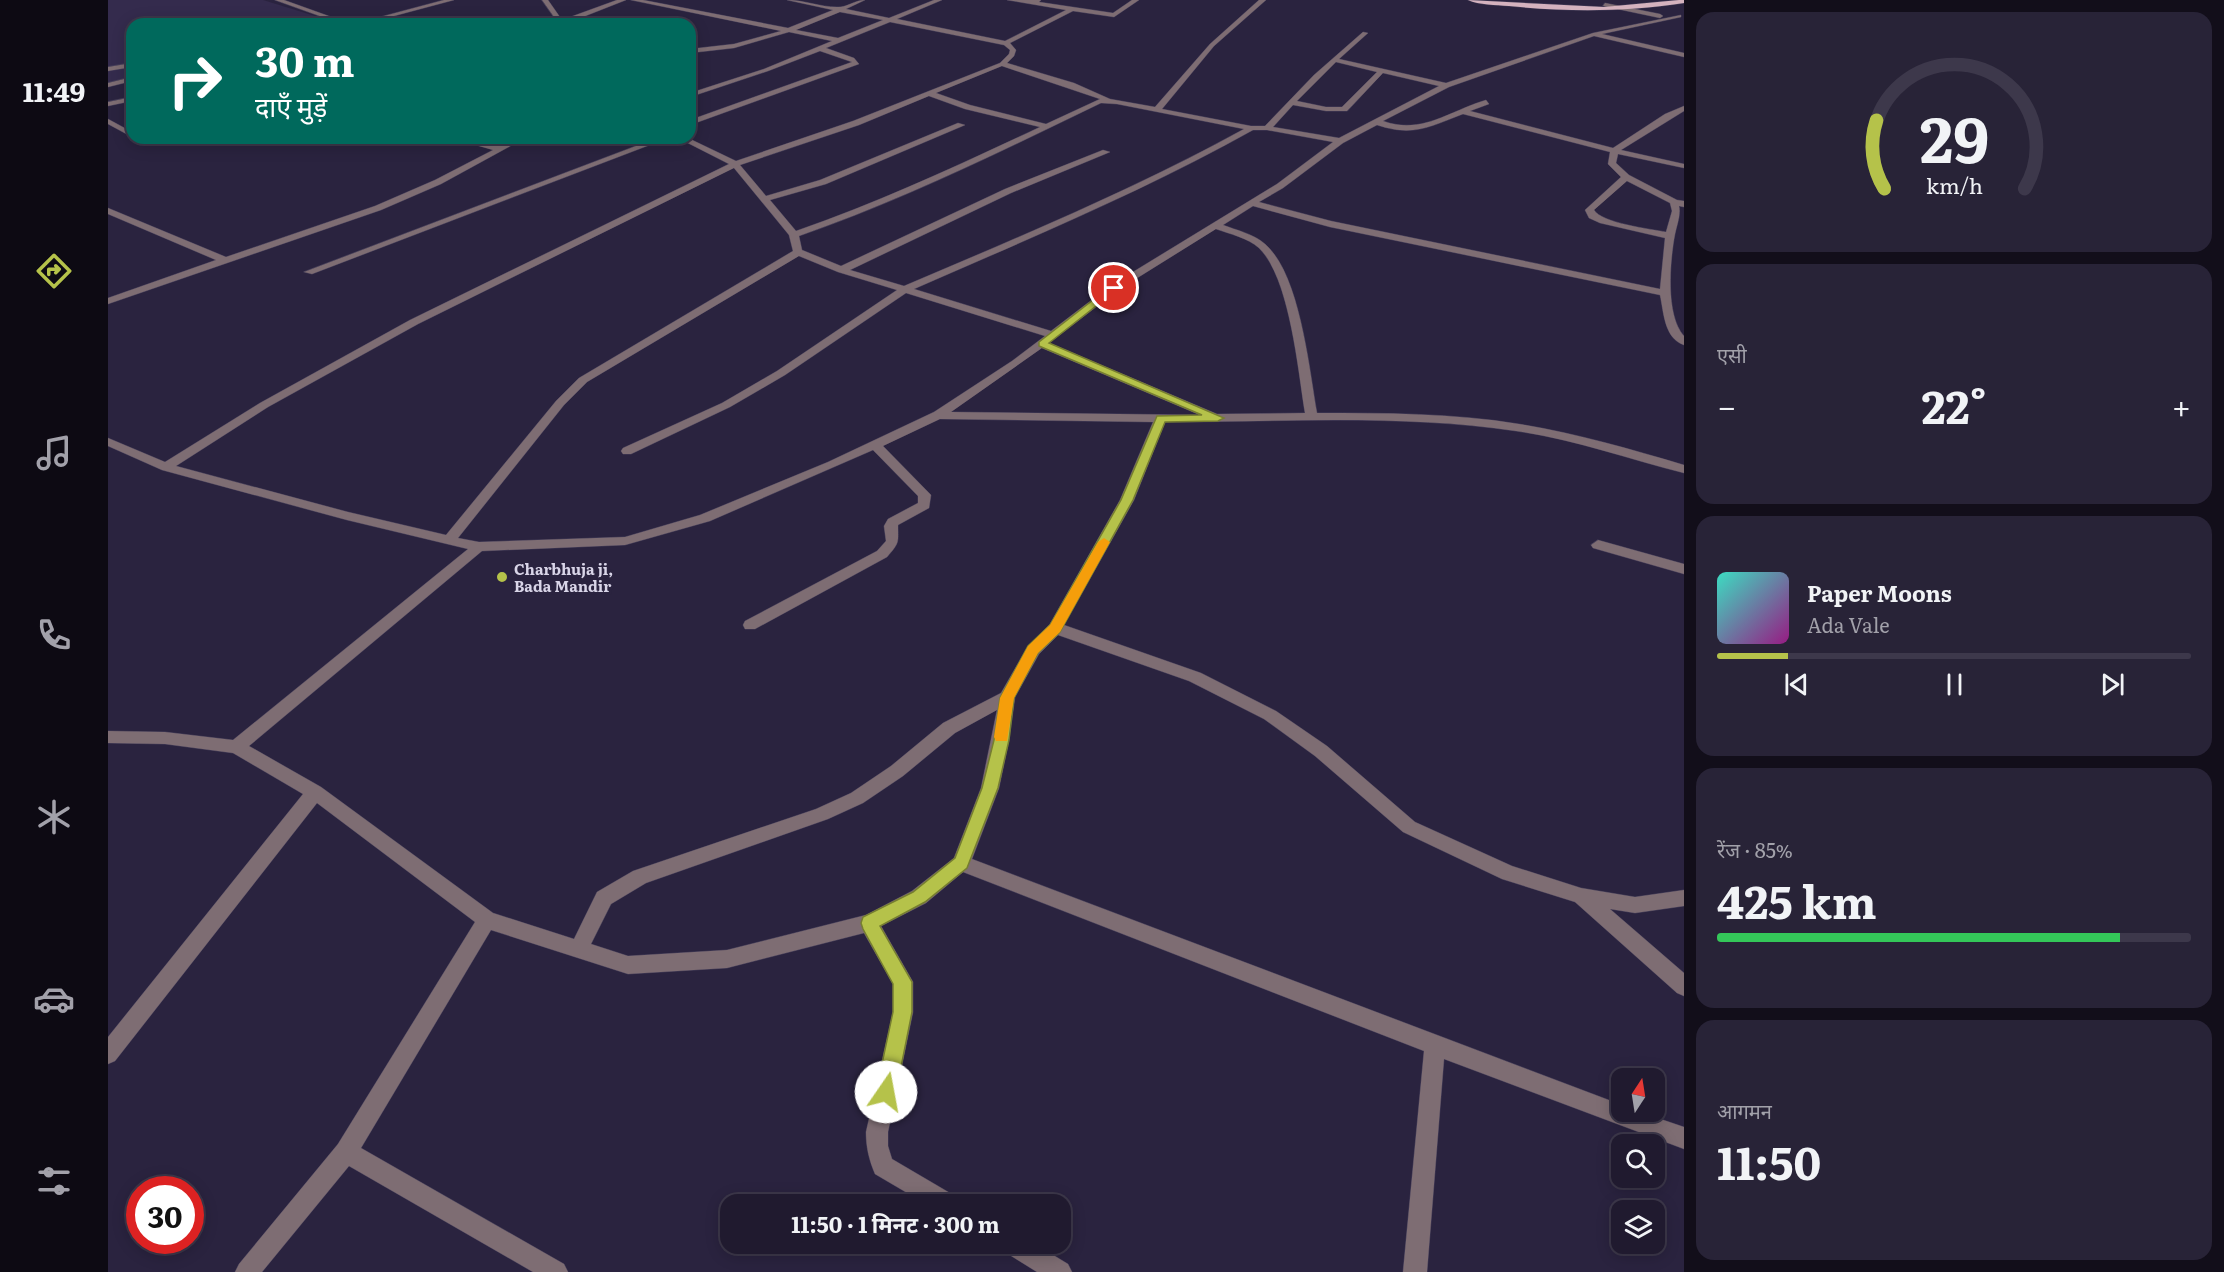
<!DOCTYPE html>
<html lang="hi">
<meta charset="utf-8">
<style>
:root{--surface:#201a2f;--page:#282337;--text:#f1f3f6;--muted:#a2a1aa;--line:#3d384b;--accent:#b5c24a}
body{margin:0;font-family:Literata,"Noto Sans Devanagari",serif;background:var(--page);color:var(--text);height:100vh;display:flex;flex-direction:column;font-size:22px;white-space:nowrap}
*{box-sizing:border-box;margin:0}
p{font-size:20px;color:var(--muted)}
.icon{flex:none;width:33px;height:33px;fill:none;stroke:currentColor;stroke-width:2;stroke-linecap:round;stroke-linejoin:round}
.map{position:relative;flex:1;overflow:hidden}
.sheet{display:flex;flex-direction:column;gap:12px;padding:12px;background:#120e1a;width:540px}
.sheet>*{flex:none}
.banner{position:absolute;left:18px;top:18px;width:570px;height:126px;border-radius:18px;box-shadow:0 3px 15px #0003,0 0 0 2px var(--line);background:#00695c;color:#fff;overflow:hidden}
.needle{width:39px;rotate:12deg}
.buttons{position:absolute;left:1503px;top:1068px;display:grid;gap:12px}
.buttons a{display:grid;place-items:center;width:54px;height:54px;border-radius:12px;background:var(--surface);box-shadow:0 3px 15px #0003,0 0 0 2px var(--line);font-size:30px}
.speed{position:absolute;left:18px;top:1176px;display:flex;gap:12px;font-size:30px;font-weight:700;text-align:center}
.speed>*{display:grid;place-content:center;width:78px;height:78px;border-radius:50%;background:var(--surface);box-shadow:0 3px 15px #0003,0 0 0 2px var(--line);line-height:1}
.speed .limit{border:9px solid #d22;background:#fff;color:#111}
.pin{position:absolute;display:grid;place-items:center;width:51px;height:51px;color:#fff;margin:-26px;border:3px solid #fff;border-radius:50%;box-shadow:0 2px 6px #0007}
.me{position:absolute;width:66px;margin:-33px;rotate:12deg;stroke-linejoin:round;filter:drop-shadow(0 0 4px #0008)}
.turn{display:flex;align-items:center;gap:21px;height:126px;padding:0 30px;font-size:27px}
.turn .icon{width:78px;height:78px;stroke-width:2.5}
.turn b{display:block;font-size:42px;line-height:51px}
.big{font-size:45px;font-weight:700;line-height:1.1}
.sheet .card{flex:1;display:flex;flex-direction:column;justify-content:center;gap:9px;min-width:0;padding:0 21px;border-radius:18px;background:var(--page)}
.sheet .dial{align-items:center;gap:0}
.dial svg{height:156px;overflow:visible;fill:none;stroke:var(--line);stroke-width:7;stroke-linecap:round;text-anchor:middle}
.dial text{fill:var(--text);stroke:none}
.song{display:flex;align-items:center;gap:18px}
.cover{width:72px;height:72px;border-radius:9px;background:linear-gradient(135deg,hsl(170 70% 55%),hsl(310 70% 35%))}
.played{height:6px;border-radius:3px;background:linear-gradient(90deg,var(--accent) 15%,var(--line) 15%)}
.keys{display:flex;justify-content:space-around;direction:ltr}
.heat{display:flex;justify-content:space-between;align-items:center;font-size:33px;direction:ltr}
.charge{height:9px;border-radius:4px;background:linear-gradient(90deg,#34c759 85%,var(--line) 0)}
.trip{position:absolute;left:612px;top:1194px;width:351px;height:60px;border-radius:18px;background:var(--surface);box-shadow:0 3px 15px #0003,0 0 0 2px var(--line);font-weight:700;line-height:60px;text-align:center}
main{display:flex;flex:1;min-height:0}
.dock{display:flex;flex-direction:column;width:108px;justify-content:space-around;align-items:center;background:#0d0a13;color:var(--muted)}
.dock .icon{width:42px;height:42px}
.dock .current{color:var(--accent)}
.dock b{font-size:27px;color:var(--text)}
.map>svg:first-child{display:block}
.built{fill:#342b4d}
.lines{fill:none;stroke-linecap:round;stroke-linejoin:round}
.minor-casing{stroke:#463f5a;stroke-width:1}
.major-casing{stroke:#463f5a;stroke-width:1}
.minor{fill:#7e6d73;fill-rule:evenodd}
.major{fill:#d4b2be;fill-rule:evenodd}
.route{fill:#b5c24a;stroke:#767e30;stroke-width:1.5}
.slow{fill:#f59e0b}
.poi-dot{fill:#b5c24a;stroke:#2a233f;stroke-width:2}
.labels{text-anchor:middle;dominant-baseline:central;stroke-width:6;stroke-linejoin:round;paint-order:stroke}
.poi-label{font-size:15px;font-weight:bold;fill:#d9d5e8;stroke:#2a233f;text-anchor:start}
</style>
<main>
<nav class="dock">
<b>11:49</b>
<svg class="icon current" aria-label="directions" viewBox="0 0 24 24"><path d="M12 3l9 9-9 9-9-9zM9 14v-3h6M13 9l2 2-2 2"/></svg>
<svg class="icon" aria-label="music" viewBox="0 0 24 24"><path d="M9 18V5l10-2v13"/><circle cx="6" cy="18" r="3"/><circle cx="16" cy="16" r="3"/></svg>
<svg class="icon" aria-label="phone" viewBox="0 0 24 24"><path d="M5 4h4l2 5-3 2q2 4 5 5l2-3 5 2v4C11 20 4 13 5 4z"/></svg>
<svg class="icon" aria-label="climate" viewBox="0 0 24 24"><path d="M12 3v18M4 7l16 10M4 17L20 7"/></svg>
<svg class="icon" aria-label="car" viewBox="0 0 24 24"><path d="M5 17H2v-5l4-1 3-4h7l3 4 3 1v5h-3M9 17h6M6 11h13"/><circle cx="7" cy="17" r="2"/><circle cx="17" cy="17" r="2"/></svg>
<svg class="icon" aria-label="filters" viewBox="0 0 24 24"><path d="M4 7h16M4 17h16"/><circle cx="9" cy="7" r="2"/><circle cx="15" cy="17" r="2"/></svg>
</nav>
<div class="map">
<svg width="1576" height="1272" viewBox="0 0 1576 1272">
<rect width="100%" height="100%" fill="#2a233f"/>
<!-- built -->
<path class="built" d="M0,0h155l78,24h-209v52l-24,7z"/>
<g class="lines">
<defs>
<path id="minor" d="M167,0h9l67,24h-9z
M336,0h10l-90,24h-10z
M434,0h6l14,20 55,-20h9l-61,24h-6z
M523,0h12l145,28 45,-18 -46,-10c17,0 33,7 50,7 9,1 18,-7 28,-7l-19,9 43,9 45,-18h8l-45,19 108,22 61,-31 -59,-10h34l-2,2 74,11 19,-13h7l-25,17 -41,-6 -63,32 6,7 -2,6 -7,7 67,20 36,16 45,8 55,-63 49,-44h7l-52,46 -52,63 89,17h14l49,-51 49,-43 5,1 -29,26 107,24 147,-50 88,-18v2l-79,17 82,19v4l-90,-21 -145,51 -66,34c39,14 66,-10 103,-21l3,4 -19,7 143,37 52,-34 19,-8v5l-63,39 63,14v4l-66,-14 -2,9 13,12 48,25 7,1v6l-5,-1c2,9 -2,18 -4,28 -5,26 -10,81 9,102v9c-20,-7 -20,-32 -24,-50l-330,-68 -77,-21 -30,19c13,5 31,9 42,19 35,30 44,124 52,169 67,0 136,0 202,11 56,9 111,25 165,41v8c-56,-14 -110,-34 -168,-42 -116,-17 -234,-9 -351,-9l-31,78 -70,125 137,48 75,38 51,35 88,76 97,44 69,22 54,9 49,-7v16l-49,7 -25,-4 74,64v23l-7,-3 -102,-91 -73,-23 -99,-47 -88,-76 -51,-37 -75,-38 -131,-46 -19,19 -24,43 -6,43 -10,48 -27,71 650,246v7h18l44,15v22l-240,-90 -17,213h-24l21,-221 -461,-179 -37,31 -45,23 32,56v30l-25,120v14l4,13 63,37 3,8h-32l-51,-30c-6,-14 -9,-27 -9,-42l27,-120v-28l-29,-51 -137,35 -99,6 -137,-44 -130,218 203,116 4,8h-35l-184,-106 -87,106h-27l4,-8 99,-120 137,-222 -158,-119 -202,258 -7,3v-27l195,-243 -70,-41 -68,-9 -57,-1v-12l57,1 68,8 235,-191 -121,-29 -185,-50 -54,-24v-8l57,24 95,-59 150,-83 319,-156 -51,-26h10l48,23 117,-40 147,-58 9,-9 1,-4 -6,-5 -114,-23 -64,26 28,10 5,6 -169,61v-5l162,-58 -32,-11 -52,20 -78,26v-4l74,-24 68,-28 -43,-9 -55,16 -44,5v-4l44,-5 47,-13zM732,12l43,8 -45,18 -42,-8zM1228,62l41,10 -35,35h-16l-29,-6zM894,66l98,33 -54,25 -76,-19 -34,-12zM1275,73l56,13 -100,52 -66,-11 20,-22 33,6h21zM821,96l36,13 75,18c-81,38 -160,75 -244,104l-26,-31 56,-16 139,-59 -7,-2 -138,57 -54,16 -26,-31 119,-40zM993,103l16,1 127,25c-109,60 -225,108 -340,157l-54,-16 161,-77 99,-41 -7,-2 -98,39 -164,77 -39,-16 -3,-14c104,-36 203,-85 302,-133zM1355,114l147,38 -2,12 13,13 -36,33 4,8 11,5 65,15 -5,51 -329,-68 -72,-19 24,-14 60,-45 34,-18c36,12 52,2 86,-11zM1145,130h14l66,12 -56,42 -167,102 -59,45 -137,-42c114,-50 230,-98 339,-159zM626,168l55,67 4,16 -214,127 -23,23 -110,134 -98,-23 -172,-46 92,-59 150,-83zM1519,181l43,22 2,8 -6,21c-15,-3 -65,-9 -72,-22zM1108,229c14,5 32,9 43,19 31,30 39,123 46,165l-88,1 -168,-71 69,-53zM691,256l39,16 59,18 -120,81 -55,32 -99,45 -2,3 2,3h8l99,-47 55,-32 121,-82 139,43 -33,25 -78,51 -106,50 -128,53 -75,22 -146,5 -21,-4 106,-133 23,-23zM934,348l158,67 -249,-3zM832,419l213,3 -33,78 -70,124 -22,22 -27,47 -58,30 -52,43 -40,27 -35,16 -183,62 -36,21 -23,47 -81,-26 -172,-126 -72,-41 233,-195 143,-6 85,-24 163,-71 45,46v7l-30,16 -4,7 2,15 -9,10 -132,70 -2,4 2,4h10l132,-72c13,-15 11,-14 11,-32l31,-17 2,-13 -48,-49zM889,710l-16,78 -27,70 -42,33 -46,24 -139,35 -99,6 -37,-12 20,-40 35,-21 182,-64 35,-16 40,-27 52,-43z
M1497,3l55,11 3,2 -3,2 -57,-12z
M24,63v4l-24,4v-4z
M24,77v4l-24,6v-4z
M24,97v4l-24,5v-4z
M0,119l24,13v5l-24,-13z
M26,138h35l-20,6z
M146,138h11l7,4 -4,2z
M343,138h14l34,8 16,-8h10l-84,46 -60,26 -273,94v-6l108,-38 -108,-46v-6l118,49 149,-51 60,-26 58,-30z
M549,138h11l-356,136 -8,-2z
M1490,540l86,24v10l-91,-26 -2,-3z
M893,1244h34l33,20 4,8h-35l-32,-20z"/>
<path id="major" d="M1360,0l136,7 75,-7h5v3c-59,9 -116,9 -175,3 -13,-1 -30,-1 -41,-6z"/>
</defs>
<!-- minor casing -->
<use href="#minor" class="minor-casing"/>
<!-- major casing -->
<use href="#major" class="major-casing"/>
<!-- minor -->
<use href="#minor" class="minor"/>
<!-- major -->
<use href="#major" class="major"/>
</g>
<!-- route -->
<path class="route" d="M1003,286l8,2 -70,55 175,75 -6,3 -53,1 -32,78 -73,132 -22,21 -24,45 -5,42 -11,48 -31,80 -42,34 -45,24 32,56v30l-16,80 -3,7 -7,2 -7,-2 -3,-7 17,-80v-28l-30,-55 -2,-6 2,-6 50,-25 42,-34 27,-70 12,-48 6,-42 28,-52 22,-21 71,-125 36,-84 45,-1 -163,-69v-4z"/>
<!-- slow -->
<path class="slow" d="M996,538l6,4 -50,90 -22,21 -24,45 -7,43h-11l-2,-4 6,-39 28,-52 22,-21 48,-83z"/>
<!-- markers -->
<circle class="poi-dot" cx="394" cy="577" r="6"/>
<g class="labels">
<!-- poi labels -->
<g class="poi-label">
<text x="406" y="568">Charbhuja ji,<tspan x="406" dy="17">Bada Mandir</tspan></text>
</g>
</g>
</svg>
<div class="buttons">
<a><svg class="needle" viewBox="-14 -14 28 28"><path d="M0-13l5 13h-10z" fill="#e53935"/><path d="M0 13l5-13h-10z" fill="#a2a1aa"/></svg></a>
<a><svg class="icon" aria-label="search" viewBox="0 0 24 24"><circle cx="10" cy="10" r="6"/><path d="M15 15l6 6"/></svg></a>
<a><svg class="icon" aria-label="layers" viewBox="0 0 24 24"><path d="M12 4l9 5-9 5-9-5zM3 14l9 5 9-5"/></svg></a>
</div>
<div class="speed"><div class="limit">30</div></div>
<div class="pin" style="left:1006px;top:288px;background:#d93025"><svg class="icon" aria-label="arrive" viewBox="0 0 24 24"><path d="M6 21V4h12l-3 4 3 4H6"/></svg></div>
<svg class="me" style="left:778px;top:1092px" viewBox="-20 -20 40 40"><circle r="19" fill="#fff"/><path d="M0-13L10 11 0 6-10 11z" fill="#b5c24a"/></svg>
<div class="trip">11:50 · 1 मिनट · 300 m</div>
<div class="banner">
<div class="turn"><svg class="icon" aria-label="right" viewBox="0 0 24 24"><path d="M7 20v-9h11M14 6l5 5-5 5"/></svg><div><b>30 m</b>दाएँ मुड़ें</div></div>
</div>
</div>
<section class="sheet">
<div class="card dial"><svg viewBox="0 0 100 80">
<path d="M14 69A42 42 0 1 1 86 69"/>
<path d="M14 69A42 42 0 0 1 10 34" stroke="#b5c24a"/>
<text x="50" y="56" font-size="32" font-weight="700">29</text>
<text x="50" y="72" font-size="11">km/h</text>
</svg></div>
<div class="card"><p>एसी</p>
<div class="heat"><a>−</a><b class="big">22°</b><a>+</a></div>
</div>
<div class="card">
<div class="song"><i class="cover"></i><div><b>Paper Moons</b><p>Ada Vale</p></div></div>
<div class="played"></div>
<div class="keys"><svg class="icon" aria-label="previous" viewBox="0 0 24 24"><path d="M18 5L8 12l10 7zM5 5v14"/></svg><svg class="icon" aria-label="pause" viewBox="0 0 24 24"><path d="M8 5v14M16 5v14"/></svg><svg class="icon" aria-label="next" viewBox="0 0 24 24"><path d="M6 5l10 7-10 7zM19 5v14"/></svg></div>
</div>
<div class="card"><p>रेंज · 85%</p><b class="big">425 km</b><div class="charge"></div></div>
<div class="card"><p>आगमन</p><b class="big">11:50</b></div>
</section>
</main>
